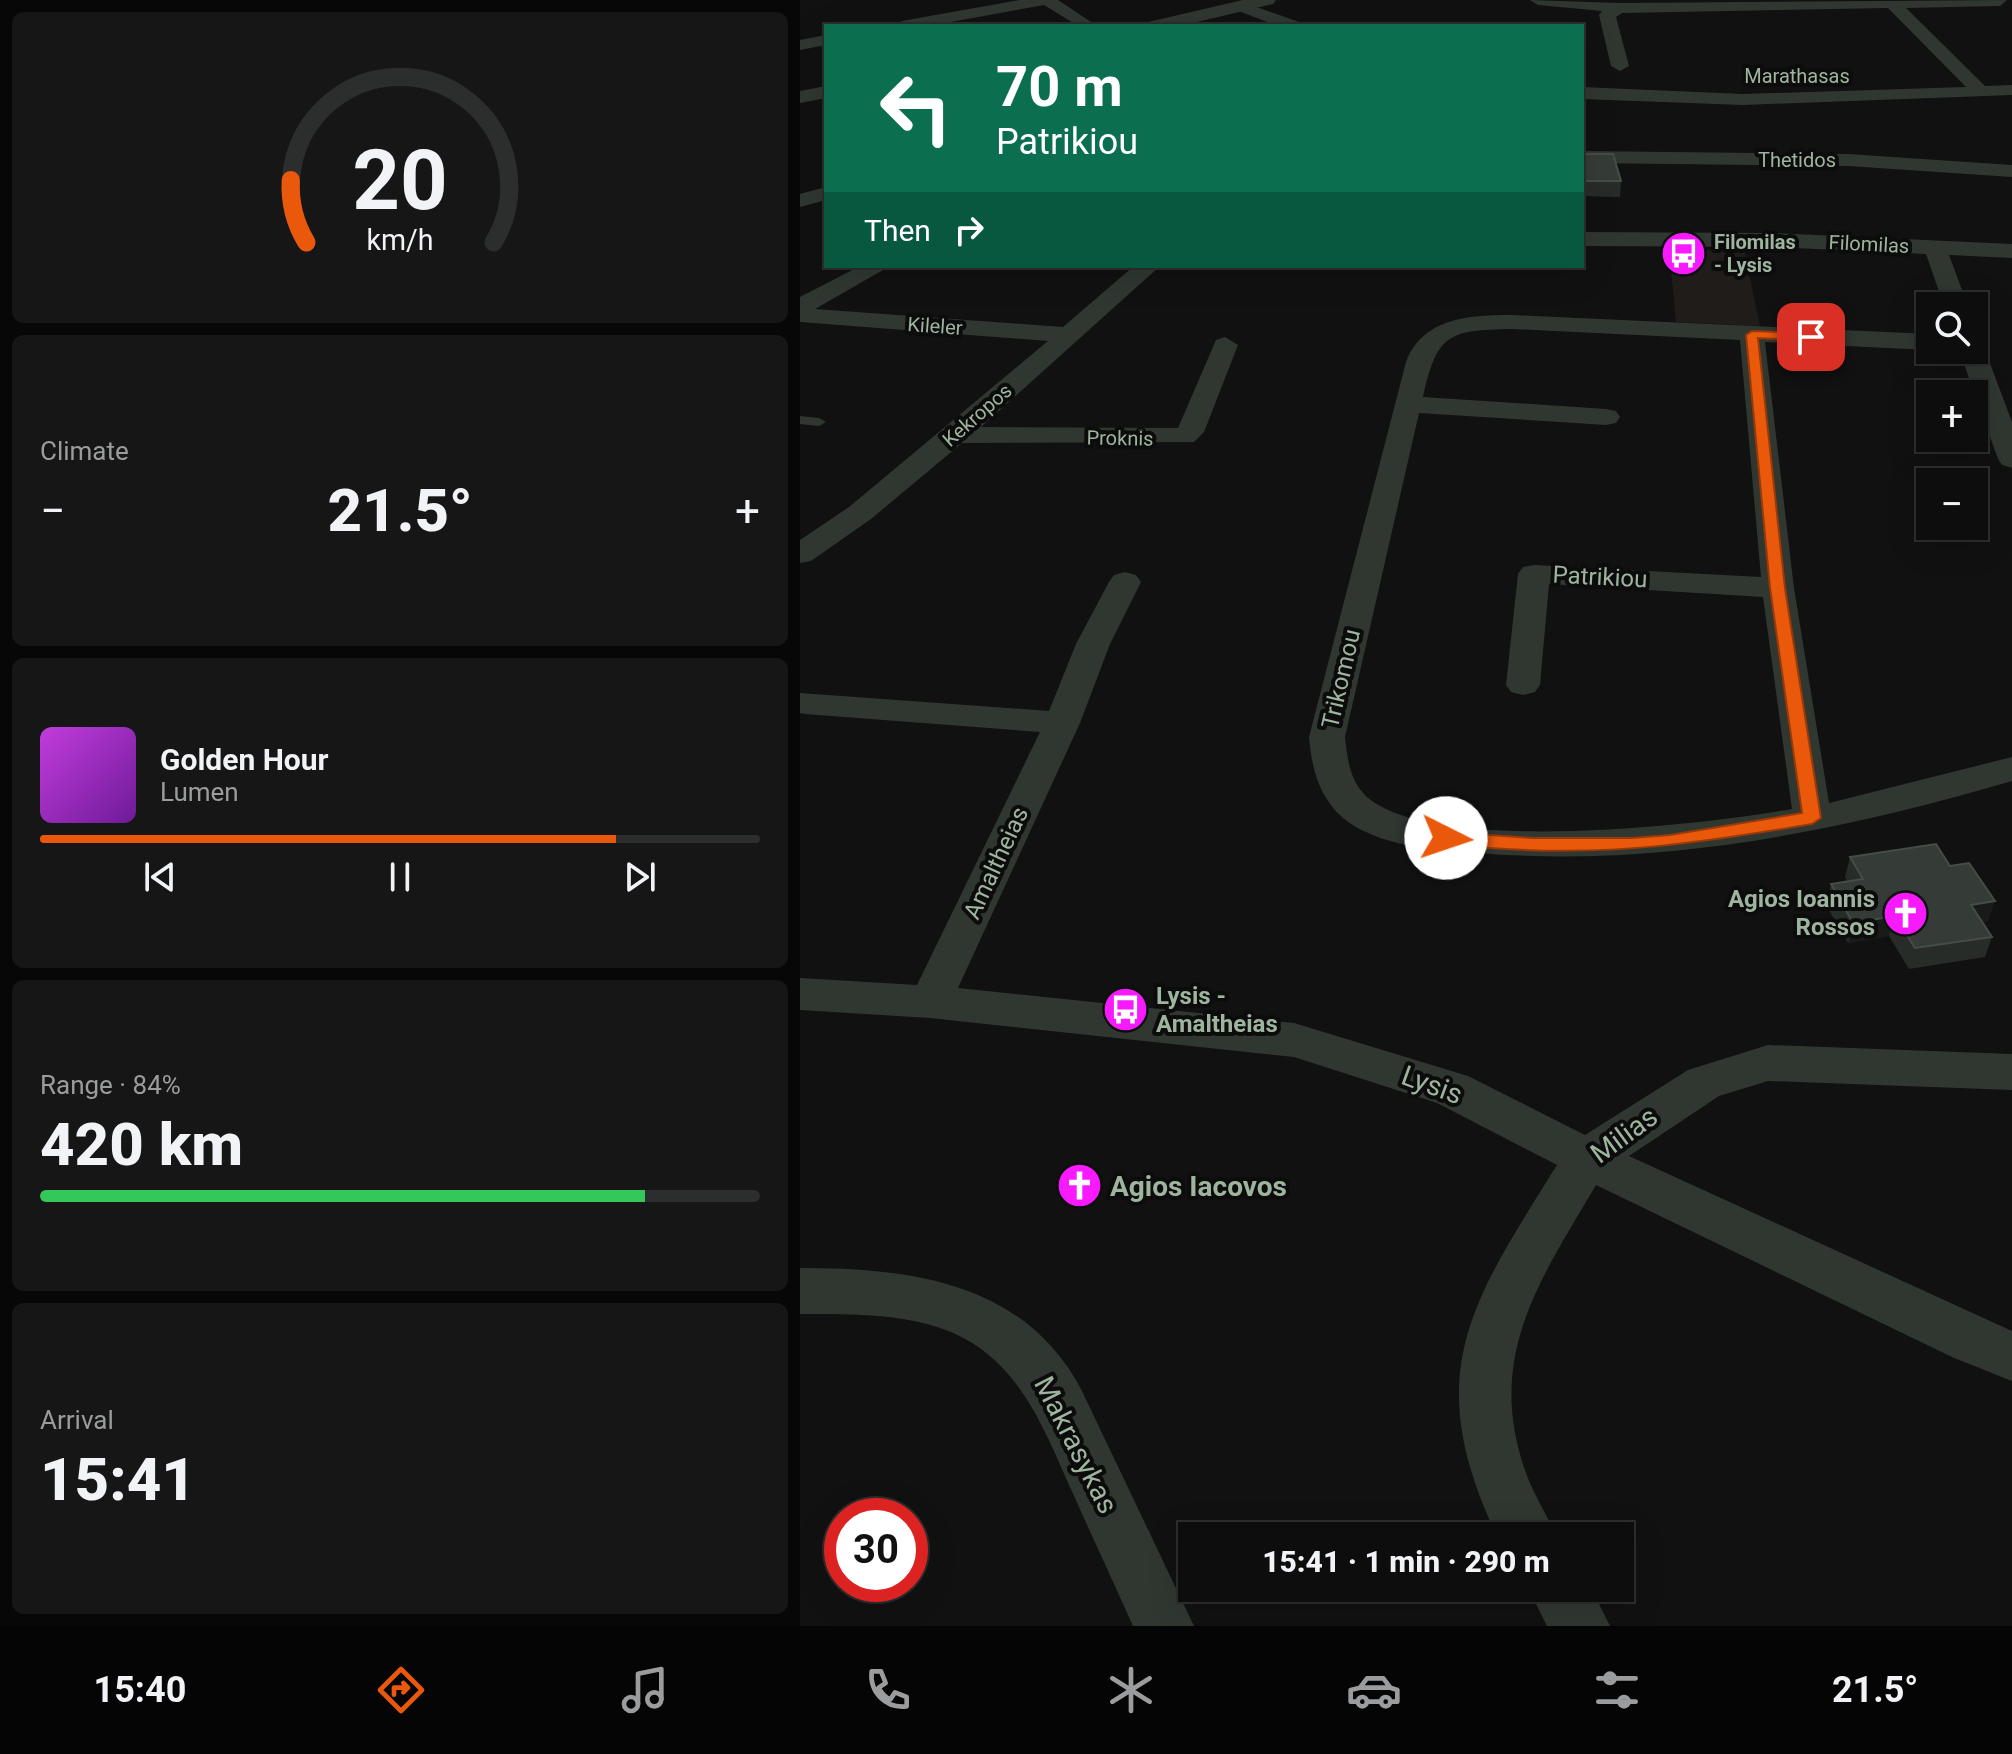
<!DOCTYPE html>
<meta charset="utf-8">
<style>
:root{--surface:#0c0d0c;--page:#151615;--text:#f1f3f6;--muted:#9a9c9d;--line:#2c2d2d;--accent:#ea580c}
body{margin:0;font-family:Roboto,sans-serif;background:var(--page);color:var(--text);height:100vh;display:flex;flex-direction:column;font-size:30px;white-space:nowrap}
*{box-sizing:border-box;margin:0}
p{font-size:26px;color:var(--muted)}
.icon{flex:none;width:44px;height:44px;fill:none;stroke:currentColor;stroke-width:2;stroke-linecap:round;stroke-linejoin:round}
.map{position:relative;flex:1;overflow:hidden}
.side{display:flex;flex-direction:column;gap:12px;padding:12px;background:#070707;width:800px}
.side>*{flex:none}
.banner{position:absolute;left:24px;top:24px;width:760px;height:244px;border-radius:0px;box-shadow:0 8px 32px #0002,0 0 0 2px var(--line);background:#0b6e4f;color:#fff;overflow:hidden}
.tools{position:absolute;left:1116px;top:292px;display:grid;gap:16px}
.tools a{display:grid;place-items:center;width:72px;height:72px;border-radius:0px;background:var(--surface);box-shadow:0 8px 32px #0002,0 0 0 2px var(--line);font-size:40px}
.speed{position:absolute;left:24px;top:1498px;display:flex;gap:16px;font-size:40px;font-weight:700;text-align:center}
.speed>*{display:grid;place-content:center;width:104px;height:104px;border-radius:50%;background:var(--surface);box-shadow:0 8px 32px #0002,0 0 0 2px var(--line);line-height:1}
.speed .limit{border:12px solid #d22;background:#fff;color:#111}
.pin{position:absolute;display:grid;place-items:center;width:68px;height:68px;color:#fff;margin:-34px;border-radius:16px;box-shadow:0 4px 12px #0006}
.me{position:absolute;width:88px;margin:-44px;rotate:94deg;stroke-linejoin:round;filter:drop-shadow(0 0 6px #0008)}
.turn{display:flex;align-items:center;gap:28px;height:168px;padding:0 40px;font-size:36px}
.turn .icon{width:104px;height:104px;stroke-width:2.5}
.turn b{display:block;font-size:56px;line-height:68px}
.then{display:flex;align-items:center;height:76px;padding:0 40px;background:#0003;gap:16px;font-size:30px}
.big{font-size:60px;font-weight:800;line-height:1.1}
.side .tile{flex:1;display:flex;flex-direction:column;justify-content:center;gap:12px;min-width:0;padding:0 28px;border-radius:12px;background:var(--page)}
.side .dial{align-items:center;gap:0}
.dial svg{height:208px;overflow:visible;fill:none;stroke:var(--line);stroke-width:7;stroke-linecap:round;text-anchor:middle}
.dial text{fill:var(--text);stroke:none}
.song{display:flex;align-items:center;gap:24px}
.cover{width:96px;height:96px;border-radius:12px;background:linear-gradient(135deg,hsl(290 70% 55%),hsl(280 70% 35%))}
.played{height:8px;border-radius:4px;background:linear-gradient(90deg,var(--accent) 80%,var(--line) 80%)}
.keys{display:flex;justify-content:space-around;direction:ltr}
.heat{display:flex;justify-content:space-between;align-items:center;font-size:44px;direction:ltr}
.charge{height:12px;border-radius:6px;background:linear-gradient(90deg,#34c759 84%,var(--line) 0)}
.trip{position:absolute;left:378px;top:1522px;width:456px;height:80px;border-radius:0px;background:var(--surface);box-shadow:0 8px 32px #0002,0 0 0 2px var(--line);font-weight:800;line-height:80px;text-align:center}
.dock{display:flex;height:128px;justify-content:space-around;align-items:center;background:#050505;color:var(--muted)}
.dock .icon{width:56px;height:56px}
.dock .active{color:var(--accent)}
.dock b{font-size:36px;color:var(--text)}
main{display:flex;flex:1;min-height:0}
.map>svg:first-child{display:block}
.green{fill:#1f1c19}
.lines{fill:none;stroke-linecap:round;stroke-linejoin:round}
.service{fill:#303731;fill-rule:evenodd}
.minor{fill:#303731;fill-rule:evenodd}
.tertiary{fill:#303731;fill-rule:evenodd}
.wall{fill:#282c29}
.shaded-wall{fill:#191b1a}
.building{fill:#353b36;stroke:#454e46;stroke-width:2}
.route{fill:#ea580c;stroke:#983908;stroke-width:2}
.labels{text-anchor:middle;dominant-baseline:central;stroke-width:8;stroke-linejoin:round;paint-order:stroke}
.far-street-label{font-size:20px;fill:#9fb49f;stroke:#0b0c0b}
.far-poi-label{font-size:20px;font-weight:bold;fill:#9fb49f;stroke:#0b0c0b;text-anchor:start}
.street-label{font-size:24px;fill:#9fb49f;stroke:#0b0c0b}
.poi-label{font-size:24px;font-weight:bold;fill:#9fb49f;stroke:#0b0c0b;text-anchor:end}
.near-street-label{font-size:28px;fill:#9fb49f;stroke:#0b0c0b}
.near-poi-label{font-size:28px;font-weight:bold;fill:#9fb49f;stroke:#0b0c0b;text-anchor:start}
</style>
<main>
<section class="side">
<div class="tile dial"><svg viewBox="0 0 100 80">
<path d="M14 69A42 42 0 1 1 86 69"/>
<path d="M14 69A42 42 0 0 1 8 45" stroke="#ea580c"/>
<text x="50" y="56" font-size="32" font-weight="700">20</text>
<text x="50" y="72" font-size="11">km/h</text>
</svg></div>
<div class="tile"><p>Climate</p>
<div class="heat"><a>−</a><b class="big">21.5°</b><a>+</a></div>
</div>
<div class="tile">
<div class="song"><i class="cover"></i><div><b>Golden Hour</b><p>Lumen</p></div></div>
<div class="played"></div>
<div class="keys"><svg class="icon" aria-label="previous" viewBox="0 0 24 24"><path d="M18 5L8 12l10 7zM5 5v14"/></svg><svg class="icon" aria-label="pause" viewBox="0 0 24 24"><path d="M8 5v14M16 5v14"/></svg><svg class="icon" aria-label="next" viewBox="0 0 24 24"><path d="M6 5l10 7-10 7zM19 5v14"/></svg></div>
</div>
<div class="tile"><p>Range · 84%</p><b class="big">420 km</b><div class="charge"></div></div>
<div class="tile"><p>Arrival</p><b class="big">15:41</b></div>
</section>
<div class="map">
<svg width="1212" height="1626" viewBox="0 0 1212 1626">
<rect width="100%" height="100%" fill="#101110"/>
<!-- green -->
<path class="green" d="M944,249l16,77 -84,-4 -7,-71z"/>
<g class="lines">
<!-- service -->
<path class="service" d="M0,416l19,2 7,4 -7,4 -19,-2z"/>
<!-- minor -->
<path class="minor" d="M220,0h38l39,26h-19l-34,-21 -115,21h-35l8,-5z
M730,0l89,3 388,-3 -7,6 -94,2 79,78 27,-1v10l-269,10 -161,-6v-12l161,7 223,-7 -78,-79 -266,5 -6,4 13,49 -9,5 -9,-5 -12,-51 3,-4 -64,-6z
M442,2l57,20 2,4h-23l-42,-16 -2,-3z
M26,35v10l-26,5v-10z
M782,151l266,3 164,11v12l-164,-11 -266,-3z
M26,187v13l-26,7v-13z
M782,232l189,1 241,11v14l-63,-3 19,51h-24l-18,-52 -155,-7 -189,-1z
M60,266h30l-75,43 248,18 71,-61h26l-179,161 197,1 38,-88 9,-3 13,8 -34,87 -10,10 -232,1 -91,76 -60,42 -11,2v-23l49,-33 199,-166 -248,-19v-25z
M712,315l418,19v16l-165,-8 29,246 35,215 183,-46v24c-174,51 -354,87 -536,72 -42,-3 -99,-7 -133,-35 -25,-22 -31,-50 -34,-81l97,-375c17,-45 65,-47 106,-47zM712,329l228,11 21,237 -227,-12 -11,2 -5,7 -12,111 5,7 12,3 12,-3 5,-7 9,-101 214,13 29,212c-90,16 -346,45 -420,-8 -22,-16 -24,-39 -27,-64l74,-324 187,12 10,-2 4,-6 -4,-6 -10,-2 -183,-12c14,-63 25,-67 89,-68z
M1174,343l11,7 27,72v46l-10,-3 -4,-6 -39,-109h15z
M325,572l11,3 5,7 -31,62 -30,79 -122,265 336,35 174,53 117,59 103,-65 80,-25 244,9v36l-244,-9 -49,15 -90,60 383,175v50l-60,-24 -356,-172c-55,94 -111,170 -71,285 7,22 22,44 31,66h-59c-77,-162 -27,-232 60,-371l-120,-62 -143,-46 -364,-39 -130,-8v-32l117,7 123,-253 -235,-18 -5,-1v-20l249,18 27,-67 33,-62 5,-7z
M0,1268c111,0 224,14 281,121l113,237h-61c-19,-43 -39,-85 -58,-128 -30,-65 -53,-136 -124,-166 -46,-19 -102,-18 -151,-18z
M728,1588h63l19,38h-63z"/>
<!-- tertiary -->
<path class="tertiary" d="M443,0h33l-3,4 -93,22h-35l3,-4z
M26,86v12l-26,5v-12z"/>
</g>
<!-- wall -->
<path class="wall" d="M782,154l39,27 -1,16 -38,-1z
M1050,857l138,64 -6,1 10,15 -7,20 -76,12 -20,-33 -41,7 -22,-38 5,-21 17,-2 -3,-5z"/>
<!-- shaded-wall -->
<path class="shaded-wall" d="M1195,901l-7,20 -24,4 7,-20z
M1095,916l-6,20 -41,7 5,-20z"/>
<!-- building -->
<path class="building" d="M782,154h31l8,27h-39z
M1136,844l14,22 19,-3 26,38 -24,4 21,32 -77,11 -20,-32 -42,7 -22,-39 32,-5 -13,-22z"/>
<!-- route -->
<path class="route" d="M952,331l59,2 6,4 -6,4 -53,-3 27,250 36,230 -9,6c-105,18 -198,32 -305,25 -22,-2 -47,0 -68,-6v-9l7,-2 86,6h99l39,-3 132,-22 -32,-225 -24,-253z"/>
<!-- icons -->
<defs>
<symbol id="bus-disc" viewBox="-11 -11 22 22"><circle r="9.5" fill="#f81aff" stroke="#0b0c0b"/><path d="M-5-6H5V4H4V6H2V4H-2V6H-4V4H-5ZM-3.5-4V0h7V-4ZM-3.5 1.2v1.5H-2V1.2ZM2 1.2v1.5H3.5V1.2Z" fill="#fff"/></symbol>
<symbol id="church-disc" viewBox="-11 -11 22 22"><circle r="9.5" fill="#f81aff" stroke="#0b0c0b"/><path d="M-1.2-6h2.4v3.5h3.3v2.4h-3.3V6h-2.4V-.1h-3.3v-2.4h3.3Z" fill="#fff"/></symbol>
</defs>
<g fill-rule="evenodd">
<use href="#bus-disc" x="858" y="228" width="51" height="51"/>
<use href="#church-disc" x="1080" y="888" width="51" height="51"/>
<use href="#bus-disc" x="300" y="984" width="51" height="51"/>
<use href="#church-disc" x="254" y="1160" width="51" height="51"/>
</g>
<g class="labels">
<!-- far-street labels -->
<g class="far-street-label">
<text x="997" y="76">Marathasas</text>
<text x="997" y="160">Thetidos</text>
<text transform="translate(1069 244) rotate(3)">Filomilas</text>
<text transform="translate(135 326) rotate(4)">Kileler</text>
<text transform="translate(177 415) rotate(-41)">Kekropos</text>
<text transform="translate(320 438) rotate(1)">Proknis</text>
</g>
<!-- far-poi labels -->
<g class="far-poi-label">
<text x="914" y="242">Filomilas<tspan x="914" dy="23">- Lysis</tspan></text>
</g>
<!-- street labels -->
<g class="street-label">
<text transform="translate(800 577) rotate(3)">Patrikiou</text>
<text transform="translate(541 679) rotate(-77)">Trikomou</text>
<text transform="translate(196 863) rotate(-65)">Amaltheias</text>
</g>
<!-- poi labels -->
<g class="poi-label">
<text x="1075" y="899">Agios Ioannis<tspan x="1075" dy="28">Rossos</tspan></text>
<text x="356" y="996" text-anchor="start">Lysis -<tspan x="356" dy="28">Amaltheias</tspan></text>
</g>
<!-- near-street labels -->
<g class="near-street-label">
<text transform="translate(632 1085) rotate(20)">Lysis</text>
<text transform="translate(824 1135) rotate(-36)">Milias</text>
<text transform="translate(276 1445) rotate(63)">Makrasykas</text>
</g>
<!-- near-poi labels -->
<g class="near-poi-label">
<text x="310" y="1186">Agios Iacovos</text>
</g>
</g>
</svg>
<div class="tools">
<a><svg class="icon" aria-label="search" viewBox="0 0 24 24"><circle cx="10" cy="10" r="6"/><path d="M15 15l6 6"/></svg></a>
<a>+</a>
<a>−</a>
</div>
<div class="speed"><div class="limit">30</div></div>
<div class="pin" style="left:1011px;top:337px;background:#d93025"><svg class="icon" aria-label="arrive" viewBox="0 0 24 24"><path d="M6 21V4h12l-3 4 3 4H6"/></svg></div>
<svg class="me" style="left:646px;top:838px" viewBox="-20 -20 40 40"><circle r="19" fill="#fff"/><path d="M0-13L10 11 0 6-10 11z" fill="#ea580c"/></svg>
<div class="trip">15:41 · 1 min · 290 m</div>
<div class="banner">
<div class="turn"><svg class="icon" aria-label="left" viewBox="0 0 24 24"><path d="M17 20v-9H6M10 6l-5 5 5 5"/></svg><div><b>70 m</b>Patrikiou</div></div>
<div class="then">Then<svg class="icon" aria-label="right" viewBox="0 0 24 24"><path d="M7 20v-9h11M14 6l5 5-5 5"/></svg></div>
</div>
</div>
</main>
<nav class="dock">
<b>15:40</b>
<svg class="icon active" aria-label="directions" viewBox="0 0 24 24"><path d="M12 3l9 9-9 9-9-9zM9 14v-3h6M13 9l2 2-2 2"/></svg>
<svg class="icon" aria-label="music" viewBox="0 0 24 24"><path d="M9 18V5l10-2v13"/><circle cx="6" cy="18" r="3"/><circle cx="16" cy="16" r="3"/></svg>
<svg class="icon" aria-label="phone" viewBox="0 0 24 24"><path d="M5 4h4l2 5-3 2q2 4 5 5l2-3 5 2v4C11 20 4 13 5 4z"/></svg>
<svg class="icon" aria-label="climate" viewBox="0 0 24 24"><path d="M12 3v18M4 7l16 10M4 17L20 7"/></svg>
<svg class="icon" aria-label="car" viewBox="0 0 24 24"><path d="M5 17H2v-5l4-1 3-4h7l3 4 3 1v5h-3M9 17h6M6 11h13"/><circle cx="7" cy="17" r="2"/><circle cx="17" cy="17" r="2"/></svg>
<svg class="icon" aria-label="filters" viewBox="0 0 24 24"><path d="M4 7h16M4 17h16"/><circle cx="9" cy="7" r="2"/><circle cx="15" cy="17" r="2"/></svg>
<b>21.5°</b>
</nav>
